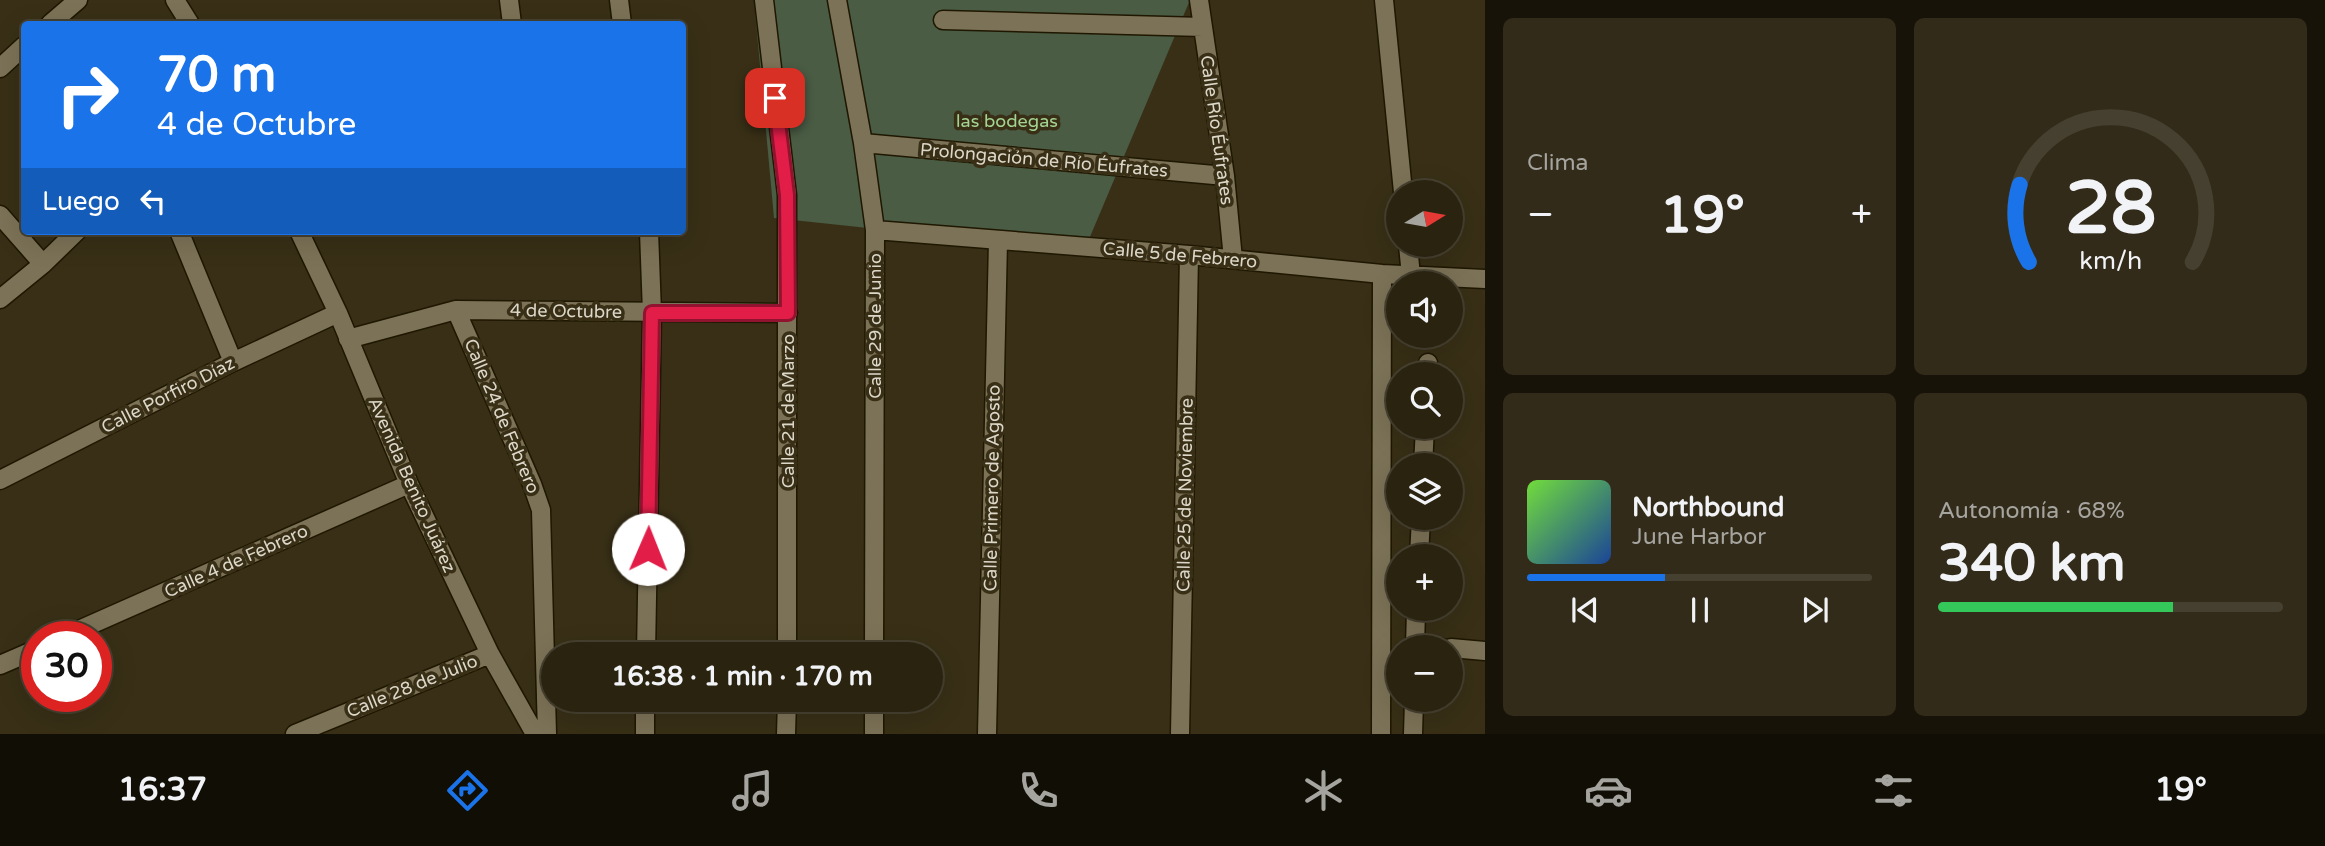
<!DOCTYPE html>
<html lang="es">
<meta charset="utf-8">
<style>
:root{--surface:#2a2310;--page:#322b19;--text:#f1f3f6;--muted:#a5a49f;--line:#464030;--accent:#1a73e8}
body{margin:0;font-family:"Varela Round",sans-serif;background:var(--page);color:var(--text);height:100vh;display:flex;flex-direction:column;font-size:26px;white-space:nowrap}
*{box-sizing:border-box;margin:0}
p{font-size:23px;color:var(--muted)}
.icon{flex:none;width:38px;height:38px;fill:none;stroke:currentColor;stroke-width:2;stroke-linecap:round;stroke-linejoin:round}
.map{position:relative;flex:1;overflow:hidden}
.drawer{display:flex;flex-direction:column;gap:18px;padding:18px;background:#171309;width:840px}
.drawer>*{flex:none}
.hud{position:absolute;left:21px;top:21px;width:665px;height:214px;border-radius:7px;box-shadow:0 7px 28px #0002,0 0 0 2px var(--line);background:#1a73e8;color:#fff;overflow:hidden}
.needle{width:46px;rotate:79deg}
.fabs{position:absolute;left:1386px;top:180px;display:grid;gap:14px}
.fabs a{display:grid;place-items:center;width:77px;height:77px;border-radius:50%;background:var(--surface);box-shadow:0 7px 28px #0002,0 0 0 2px var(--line);font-size:35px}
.speed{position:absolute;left:21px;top:621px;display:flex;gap:14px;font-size:35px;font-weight:700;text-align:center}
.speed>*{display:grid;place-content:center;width:91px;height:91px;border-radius:50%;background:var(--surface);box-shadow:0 7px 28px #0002,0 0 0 2px var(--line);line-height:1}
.speed .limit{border:10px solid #d22;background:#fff;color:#111}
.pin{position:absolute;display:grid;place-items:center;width:60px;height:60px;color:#fff;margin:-30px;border-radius:14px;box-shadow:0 4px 10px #0006}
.me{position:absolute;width:77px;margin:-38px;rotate:1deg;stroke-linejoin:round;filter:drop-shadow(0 0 5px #0008)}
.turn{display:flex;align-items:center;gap:24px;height:147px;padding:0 21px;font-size:32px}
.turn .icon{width:91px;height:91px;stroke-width:2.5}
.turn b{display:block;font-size:49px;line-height:60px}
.then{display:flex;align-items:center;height:66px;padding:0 21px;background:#0003;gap:14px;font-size:26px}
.big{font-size:52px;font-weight:800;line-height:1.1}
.drawer .tile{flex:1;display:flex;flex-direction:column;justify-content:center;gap:10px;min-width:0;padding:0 24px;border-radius:10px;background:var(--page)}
.drawer .dial{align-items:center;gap:0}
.dial svg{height:182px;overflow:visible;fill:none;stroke:var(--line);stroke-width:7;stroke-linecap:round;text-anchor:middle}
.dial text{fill:var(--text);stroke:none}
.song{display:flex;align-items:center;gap:21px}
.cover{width:84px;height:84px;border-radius:10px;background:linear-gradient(135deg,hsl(100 70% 55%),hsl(220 70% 35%))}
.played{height:7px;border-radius:4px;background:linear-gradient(90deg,var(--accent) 40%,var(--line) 40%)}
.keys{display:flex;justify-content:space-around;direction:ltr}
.heat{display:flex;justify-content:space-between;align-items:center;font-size:38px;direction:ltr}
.charge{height:10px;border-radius:5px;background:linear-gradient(90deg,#34c759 68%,var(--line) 0)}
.drawer .tiles{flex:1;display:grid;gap:18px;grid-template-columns:repeat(2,1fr)}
.trip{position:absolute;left:541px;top:642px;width:402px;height:70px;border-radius:35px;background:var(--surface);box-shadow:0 7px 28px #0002,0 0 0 2px var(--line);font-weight:800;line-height:70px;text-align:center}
.tabs{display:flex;height:112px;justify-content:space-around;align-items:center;background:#110e06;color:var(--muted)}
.tabs .icon{width:49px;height:49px}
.tabs .active{color:var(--accent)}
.tabs b{font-size:32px;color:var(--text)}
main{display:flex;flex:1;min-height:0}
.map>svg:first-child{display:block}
.green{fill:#4a5c44}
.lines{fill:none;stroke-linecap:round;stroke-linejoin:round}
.minor-casing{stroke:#1f1701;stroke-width:21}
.minor{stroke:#7c7257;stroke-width:18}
.route-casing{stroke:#92132f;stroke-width:18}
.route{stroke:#e11d48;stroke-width:12}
.labels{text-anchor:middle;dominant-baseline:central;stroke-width:7;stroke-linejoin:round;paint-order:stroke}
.park-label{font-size:18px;fill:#a3d492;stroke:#382f16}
.street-label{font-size:18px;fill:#dcd7c8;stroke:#382f16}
</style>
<main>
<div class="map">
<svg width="1485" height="734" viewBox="0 0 1485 734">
<rect width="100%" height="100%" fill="#382f16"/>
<!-- green -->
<path class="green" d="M754,0h436l-106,251 -310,-33z"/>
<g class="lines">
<defs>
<path id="minor" d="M175,0l15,24
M509,0l3,24
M619,0l3,24
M764,0l23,195v459
M837,0l26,143 12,87 -1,424
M1199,0l26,176 8,83
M1384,0l19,192
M943,20l260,7
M50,24l28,-24
M0,68l24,-22
M863,143l362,33
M0,215l43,49
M875,230l314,25 193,19 103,5
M179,231l54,131
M299,231l39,82 71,171 81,170 45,80
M1408,245l3,31
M0,299l43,-35 34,-33
M456,310l76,174 9,26 6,224
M348,339l108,-29 332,3
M1427,374l1,-11
M1423,466l2,-39
M0,480l233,-118 105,-49
M1419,556l2,-38
M63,637l346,-153
M1415,646l27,2
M1415,648l1,-39
M1451,648l34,3
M646,654l6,-341 -3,-82
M0,665l37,-16
M295,734l195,-80
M645,734v-34
M786,734l1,-34
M874,734v-34
M987,734l11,-493
M1180,734l9,-479
M1381,734l1,-460
M1413,734l1,-34"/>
</defs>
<!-- minor casing -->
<use href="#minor" class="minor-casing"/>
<!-- minor -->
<use href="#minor" class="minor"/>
</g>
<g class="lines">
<defs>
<path id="route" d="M648,549l4,-236h136l-1,-118 -12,-97"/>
</defs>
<!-- route casing -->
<use href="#route" class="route-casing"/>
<!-- route -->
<use href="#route" class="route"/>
</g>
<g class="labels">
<!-- park labels -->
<g class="park-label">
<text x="1007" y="121">las bodegas</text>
</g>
<!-- street labels -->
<g class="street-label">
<text transform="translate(1217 130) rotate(82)">Calle Río Éufrates</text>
<text transform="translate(1044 160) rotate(5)">Prolongación de Río Éufrates</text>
<text transform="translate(1180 255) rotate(5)">Calle 5 de Febrero</text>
<text transform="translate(566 311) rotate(1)">4 de Octubre</text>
<text transform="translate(875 326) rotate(-90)">Calle 29 de Junio</text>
<text transform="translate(168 395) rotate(-27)">Calle Porfiro Díaz</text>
<text transform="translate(788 411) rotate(-90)">Calle 21 de Marzo</text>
<text transform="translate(502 416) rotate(67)">Calle 24 de Febrero</text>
<text transform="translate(412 485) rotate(66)">Avenida Benito Juárez</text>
<text transform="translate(992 488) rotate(-89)">Calle Primero de Agosto</text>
<text transform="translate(1185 495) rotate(-89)">Calle 25 de Noviembre</text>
<text transform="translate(236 561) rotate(-24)">Calle 4 de Febrero</text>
<text transform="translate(412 686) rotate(-22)">Calle 28 de Julio</text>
</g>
</g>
</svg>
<div class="fabs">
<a><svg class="needle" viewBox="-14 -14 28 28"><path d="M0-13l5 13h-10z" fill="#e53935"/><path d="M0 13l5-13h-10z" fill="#a5a49f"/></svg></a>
<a><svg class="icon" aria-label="sound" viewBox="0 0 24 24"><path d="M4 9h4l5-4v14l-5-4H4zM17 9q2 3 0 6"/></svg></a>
<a><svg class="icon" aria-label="search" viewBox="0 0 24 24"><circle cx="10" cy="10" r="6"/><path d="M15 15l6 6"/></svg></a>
<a><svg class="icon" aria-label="layers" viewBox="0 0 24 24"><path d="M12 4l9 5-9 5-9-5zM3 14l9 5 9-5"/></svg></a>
<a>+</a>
<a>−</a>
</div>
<div class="speed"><div class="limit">30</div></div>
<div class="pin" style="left:775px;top:98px;background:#d93025"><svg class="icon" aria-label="arrive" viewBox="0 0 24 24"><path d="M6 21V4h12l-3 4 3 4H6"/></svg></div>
<svg class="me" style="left:648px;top:549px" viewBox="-20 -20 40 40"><circle r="19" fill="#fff"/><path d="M0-13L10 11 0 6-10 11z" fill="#e11d48"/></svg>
<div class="trip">16:38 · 1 min · 170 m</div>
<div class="hud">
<div class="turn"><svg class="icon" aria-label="right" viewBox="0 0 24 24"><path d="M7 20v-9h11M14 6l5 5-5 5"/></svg><div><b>70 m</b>4 de Octubre</div></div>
<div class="then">Luego<svg class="icon" aria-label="left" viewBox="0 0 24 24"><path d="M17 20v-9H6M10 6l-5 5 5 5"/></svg></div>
</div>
</div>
<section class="drawer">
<div class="tiles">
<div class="tile"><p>Clima</p>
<div class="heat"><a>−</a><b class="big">19°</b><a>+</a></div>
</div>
<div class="tile dial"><svg viewBox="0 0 100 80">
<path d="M14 69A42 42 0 1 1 86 69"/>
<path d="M14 69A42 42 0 0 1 10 35" stroke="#1a73e8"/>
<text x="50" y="56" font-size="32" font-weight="700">28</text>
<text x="50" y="72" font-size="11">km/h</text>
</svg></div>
<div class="tile">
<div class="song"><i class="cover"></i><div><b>Northbound</b><p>June Harbor</p></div></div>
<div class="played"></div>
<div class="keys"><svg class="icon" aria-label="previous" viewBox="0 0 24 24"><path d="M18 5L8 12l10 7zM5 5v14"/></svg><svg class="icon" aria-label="pause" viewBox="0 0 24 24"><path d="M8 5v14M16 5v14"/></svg><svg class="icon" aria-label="next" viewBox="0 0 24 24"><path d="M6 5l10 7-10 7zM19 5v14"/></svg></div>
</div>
<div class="tile"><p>Autonomía · 68%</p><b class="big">340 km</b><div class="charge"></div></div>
</div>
</section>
</main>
<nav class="tabs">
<b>16:37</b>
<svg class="icon active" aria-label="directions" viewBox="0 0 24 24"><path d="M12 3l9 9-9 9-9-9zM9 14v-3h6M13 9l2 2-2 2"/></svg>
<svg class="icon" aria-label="music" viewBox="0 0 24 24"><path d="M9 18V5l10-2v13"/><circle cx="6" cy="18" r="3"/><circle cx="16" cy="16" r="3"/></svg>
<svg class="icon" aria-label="phone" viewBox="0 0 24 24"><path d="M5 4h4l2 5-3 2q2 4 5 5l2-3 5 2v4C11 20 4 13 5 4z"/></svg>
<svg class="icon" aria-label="climate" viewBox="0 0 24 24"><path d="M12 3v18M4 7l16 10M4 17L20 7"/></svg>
<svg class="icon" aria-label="car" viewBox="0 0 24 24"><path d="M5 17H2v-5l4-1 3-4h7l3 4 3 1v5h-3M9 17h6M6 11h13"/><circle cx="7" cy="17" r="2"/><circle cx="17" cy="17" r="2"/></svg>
<svg class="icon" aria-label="filters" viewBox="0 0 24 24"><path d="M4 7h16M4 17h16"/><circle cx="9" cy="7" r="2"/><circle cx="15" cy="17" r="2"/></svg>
<b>19°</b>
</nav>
